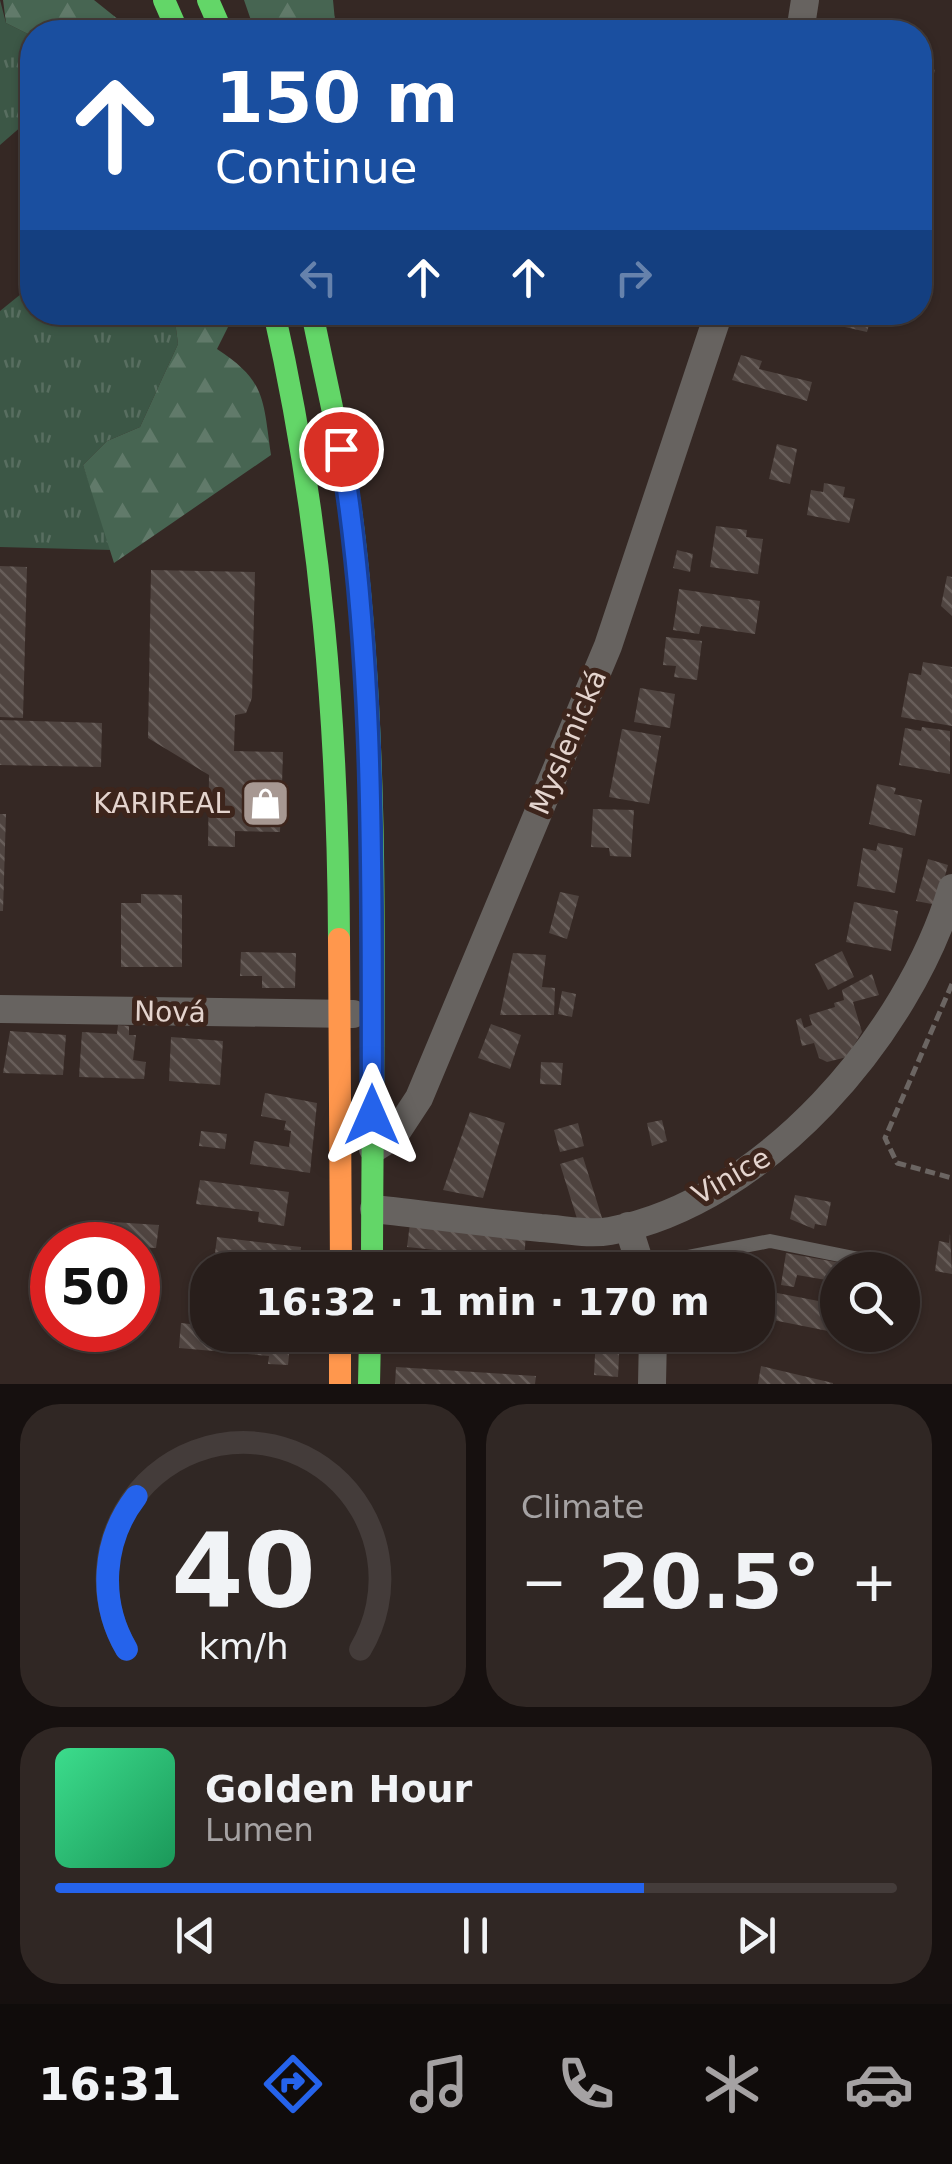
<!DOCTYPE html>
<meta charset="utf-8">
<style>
:root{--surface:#281e1b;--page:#302724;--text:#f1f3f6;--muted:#a5a2a3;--line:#443c3a;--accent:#2563eb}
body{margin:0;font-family:"DejaVu Sans",sans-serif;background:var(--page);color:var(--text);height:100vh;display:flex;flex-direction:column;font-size:38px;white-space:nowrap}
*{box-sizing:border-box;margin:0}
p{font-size:32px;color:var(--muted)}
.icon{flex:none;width:55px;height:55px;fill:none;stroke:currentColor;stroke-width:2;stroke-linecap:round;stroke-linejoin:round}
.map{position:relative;height:1384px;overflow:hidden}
.drawer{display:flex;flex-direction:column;gap:20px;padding:20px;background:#16100f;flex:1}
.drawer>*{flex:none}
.hud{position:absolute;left:20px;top:20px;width:912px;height:305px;border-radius:40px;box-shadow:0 2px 8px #0004,0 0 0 2px var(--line);background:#1a4fa0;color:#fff;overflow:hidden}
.buttons{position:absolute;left:820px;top:1252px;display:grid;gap:20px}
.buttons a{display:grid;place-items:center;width:100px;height:100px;border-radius:50%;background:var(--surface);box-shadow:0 2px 8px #0004,0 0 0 2px var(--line);font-size:50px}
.speed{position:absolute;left:30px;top:1222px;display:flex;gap:20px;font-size:50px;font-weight:700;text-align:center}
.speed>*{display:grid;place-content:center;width:130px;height:130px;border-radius:50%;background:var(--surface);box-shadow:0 2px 8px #0004,0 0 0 2px var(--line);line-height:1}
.speed .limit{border:15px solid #d22;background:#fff;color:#111}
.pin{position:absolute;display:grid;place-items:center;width:85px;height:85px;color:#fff;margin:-42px;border:5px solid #fff;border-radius:50%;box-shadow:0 2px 10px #0007}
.me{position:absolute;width:110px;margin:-55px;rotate:0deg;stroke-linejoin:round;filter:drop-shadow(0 0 8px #0008)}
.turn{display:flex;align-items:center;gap:35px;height:210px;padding:0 30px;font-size:45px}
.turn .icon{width:130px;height:130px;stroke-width:2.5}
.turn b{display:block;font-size:70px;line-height:85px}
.lanes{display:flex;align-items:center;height:95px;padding:0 30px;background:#0003;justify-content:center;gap:50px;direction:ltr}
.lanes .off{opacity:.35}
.big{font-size:75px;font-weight:700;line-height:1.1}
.drawer .tile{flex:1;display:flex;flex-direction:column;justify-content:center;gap:15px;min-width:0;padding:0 35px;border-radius:40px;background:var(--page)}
.drawer .dial{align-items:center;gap:0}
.dial svg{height:260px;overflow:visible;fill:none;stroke:var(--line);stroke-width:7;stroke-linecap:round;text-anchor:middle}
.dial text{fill:var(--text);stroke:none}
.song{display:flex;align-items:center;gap:30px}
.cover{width:120px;height:120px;border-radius:15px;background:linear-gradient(135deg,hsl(150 70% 55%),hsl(150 70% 35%))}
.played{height:10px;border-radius:5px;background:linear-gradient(90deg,var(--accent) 70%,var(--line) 70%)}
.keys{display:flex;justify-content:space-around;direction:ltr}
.heat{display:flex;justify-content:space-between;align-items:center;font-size:55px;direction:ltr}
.drawer .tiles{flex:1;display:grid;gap:20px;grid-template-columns:1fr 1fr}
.tile:last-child{grid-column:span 2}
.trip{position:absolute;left:190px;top:1252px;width:585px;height:100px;border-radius:40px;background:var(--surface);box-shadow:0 2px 8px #0004,0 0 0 2px var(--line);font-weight:700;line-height:100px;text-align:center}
.dock{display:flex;height:160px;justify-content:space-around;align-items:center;background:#100c0b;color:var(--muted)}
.dock .icon{width:70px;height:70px}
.dock .on{color:var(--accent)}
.dock b{font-size:45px;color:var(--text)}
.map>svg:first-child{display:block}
.grass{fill:url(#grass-tufts)}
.forest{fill:url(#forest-firs)}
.building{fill:url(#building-back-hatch)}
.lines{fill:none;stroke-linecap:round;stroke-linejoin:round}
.path{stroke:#6b6562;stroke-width:5;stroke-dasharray:10 5;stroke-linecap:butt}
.lane{stroke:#676360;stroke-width:14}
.street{stroke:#676360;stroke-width:28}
.fast{stroke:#63d668;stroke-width:22}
.slow{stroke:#ff974d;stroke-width:22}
.route-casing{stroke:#184099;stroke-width:25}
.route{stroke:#2563eb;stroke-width:18}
.labels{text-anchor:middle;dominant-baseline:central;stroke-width:10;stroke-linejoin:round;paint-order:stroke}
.street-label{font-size:28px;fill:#e4d4ce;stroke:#3d251c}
.poi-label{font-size:28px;fill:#e4d4ce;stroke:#3d251c;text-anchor:end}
</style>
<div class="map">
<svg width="952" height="1384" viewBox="0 0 952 1384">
<defs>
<pattern id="grass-tufts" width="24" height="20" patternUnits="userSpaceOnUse" patternTransform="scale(2.5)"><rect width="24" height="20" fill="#3c5746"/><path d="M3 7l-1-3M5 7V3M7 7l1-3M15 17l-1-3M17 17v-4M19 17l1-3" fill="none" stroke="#586e60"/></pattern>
<pattern id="forest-firs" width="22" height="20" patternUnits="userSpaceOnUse" patternTransform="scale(2.5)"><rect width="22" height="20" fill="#476552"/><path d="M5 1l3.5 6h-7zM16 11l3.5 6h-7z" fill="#617a6a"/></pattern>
<pattern id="building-back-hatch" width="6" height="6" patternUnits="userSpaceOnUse" patternTransform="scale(2.5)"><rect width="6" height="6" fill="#4f4440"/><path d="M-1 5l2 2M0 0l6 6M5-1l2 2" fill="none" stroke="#685e5a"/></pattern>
</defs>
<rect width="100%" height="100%" fill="#352824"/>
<!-- grass -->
<path class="grass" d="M0,0l6,23 26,13v96l-9,-7 -23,20z
M32,285v27l142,1 4,31 -38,83 -33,14 -24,24 30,85 -113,-3v-236z"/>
<!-- forest -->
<path class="forest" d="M3,0h91l40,32h-102v4l-26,-13z
M244,0h89l3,32h-81z
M174,313h61l-18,36c49,32 46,50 54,106l-157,108 -31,-98 24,-24 33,-14 38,-83z"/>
<!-- building -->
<path class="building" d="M920,60l15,10 -9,33 -6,-2z
M806,312h62l4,1 -5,19 -62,-14z
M741,355l21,6 -3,8 53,13 -5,19 -75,-21z
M777,444l20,5 -7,35 -21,-5z
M824,483l21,4 -2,10 12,2 -6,24 -42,-8 4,-25 12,2z
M716,526l31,4 -1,7 17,2 -5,35 -48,-7z
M677,550l16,4 -3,18 -17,-4z
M0,566l27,1 -4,151 -23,-1z
M151,570l104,2 -3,126 -6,15 -11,2 -1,36 49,1 -1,33h6l-1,14h-6l-1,33 -45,-1v16l-27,-1 1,-71 -61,-37z
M947,576l5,1v39l-11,-10z
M679,589l81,12 -5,33 -54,-8 -2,8 -26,-4z
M666,637l36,4 -5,39 -23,-3 2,-11 -13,-1z
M923,662l29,5v59l-51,-9 8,-44 12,2z
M640,688l35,6 -5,34 -36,-6z
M0,720l102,3 -1,44 -101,-2z
M922,727l28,4v43l-51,-9 6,-37 16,3z
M622,729l39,7 -12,68 -40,-7z
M877,784l19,4 -2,6 28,6 -7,36 -46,-12z
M593,809l41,1 -3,47 -21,-1 -1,-8 -18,-1z
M0,814h6l-3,97h-3z
M878,843l25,5 -8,45 -38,-7 6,-38 13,3z
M928,859l20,6 -11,40 -21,-4z
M560,892l19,4 -12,43 -18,-6z
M141,894l41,1v72h-61v-64h20z
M854,902l44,9 -7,40 -45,-9z
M842,951l12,26 -26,13 -13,-26z
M241,952l55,1 -1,35h-33v-12h-22z
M513,953l33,2 -4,32 13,1 -1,27h-54z
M872,974l7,21 -26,7 9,30 -15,25 -20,5 -8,-4 -5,-15 -12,3 -6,-26 5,-2 3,10 8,-3 -3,-10 26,-8 -1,-4 10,-3 -2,-10z
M562,991l14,3 -4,23 -14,-3z
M491,1024l30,11 -11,34 -32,-11z
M118,1025l11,1v9h7l-3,25 13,2 -2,17 -65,-2 3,-45 35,2z
M10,1031l56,4 -3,40 -60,-2z
M171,1037l52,4 -3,44 -51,-4z
M541,1062l22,1 -2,22 -21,-1z
M265,1093l52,10 -7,70 -60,-9 4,-23 35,6 2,-16 -7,-1 2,-9 -25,-5z
M470,1112l35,11 -22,75 -40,-8z
M662,1120l5,21 -15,5 -5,-23z
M578,1123l6,23 -24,6 -6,-22z
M201,1131l26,3 -2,15 -26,-3z
M583,1157l19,61 -24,4 -18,-58z
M200,1180l89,12 -5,34 -26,-4 1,-10 -63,-8z
M795,1195l36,7 -5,24 -11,-2 -1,5 -24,-10z
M98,1221l61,4 -3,23 -58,-3z
M410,1223l116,10 -2,29h35l-1,8h-86l1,-16 -66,-7z
M950,1234l2,40 -17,-3 4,-30 10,2z
M217,1237l84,10 -2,23h-44l1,-4 -42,-5z
M786,1253l72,13v4h-20v12l-41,-7 -3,12 -13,-2z
M772,1292l62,12 -6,27 -60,-12z
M181,1323l27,3v9h83l-3,30 -20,-1 1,-8 -90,-8z
M517,1335h22l-2,18 -22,-2z
M596,1335h24l-2,42 -24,-2z
M761,1366l72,17v1h-75z
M396,1367l140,9 -1,8h-140z"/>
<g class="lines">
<!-- path -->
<path class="path" d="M952,984l-67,154 12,25 55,15"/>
<!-- lane -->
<path class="lane" d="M641,1266l129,-25 94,19"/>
<!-- street -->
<path class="street" d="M800,32l5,-32
M0,1009l353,5
M373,1149l21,-13 25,-38 189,-452 111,-334
M374,1209c56,6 111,14 167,19 22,1 47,7 69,3 155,-29 299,-197 342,-343
M628,1226l14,44
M652,1384l1,-49"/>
<!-- fast -->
<path class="fast" d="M164,0l14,32
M208,0l14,32
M274,312c47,207 64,415 65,627
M312,312c15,76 35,154 43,231 27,241 17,485 17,727
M369,1384l1,-49"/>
<!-- slow -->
<path class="slow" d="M339,939l2,331
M340,1335v49"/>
</g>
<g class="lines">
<defs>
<path id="route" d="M341,449c36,221 30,443 31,666"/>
</defs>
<!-- route casing -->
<use href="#route" class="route-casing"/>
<!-- route -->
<use href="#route" class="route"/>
</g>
<!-- icons -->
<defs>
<symbol id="shop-square" viewBox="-11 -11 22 22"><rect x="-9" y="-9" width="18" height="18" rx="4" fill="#a79892" stroke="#3d251c"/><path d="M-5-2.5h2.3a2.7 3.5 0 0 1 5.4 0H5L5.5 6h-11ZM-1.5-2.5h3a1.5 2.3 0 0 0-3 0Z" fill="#fff"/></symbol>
</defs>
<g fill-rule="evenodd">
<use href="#shop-square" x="238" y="776" width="55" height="55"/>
</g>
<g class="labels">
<!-- street labels -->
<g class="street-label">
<text transform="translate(568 742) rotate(-67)">Myslenická</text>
<text transform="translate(170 1012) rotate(1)">Nová</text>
<text transform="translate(731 1176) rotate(-30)">Vinice</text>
</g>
<!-- poi labels -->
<g class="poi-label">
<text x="230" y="803">KARIREAL</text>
</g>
</g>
</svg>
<div class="buttons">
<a><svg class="icon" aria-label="search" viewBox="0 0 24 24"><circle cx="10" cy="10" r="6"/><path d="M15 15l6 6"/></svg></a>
</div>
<div class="speed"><div class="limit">50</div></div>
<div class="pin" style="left:341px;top:449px;background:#d93025"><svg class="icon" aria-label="arrive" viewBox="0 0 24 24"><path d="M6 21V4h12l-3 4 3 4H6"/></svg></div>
<svg class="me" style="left:372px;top:1115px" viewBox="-20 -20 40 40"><path d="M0-17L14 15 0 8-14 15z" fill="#2563eb" stroke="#fff" stroke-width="4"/></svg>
<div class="trip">16:32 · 1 min · 170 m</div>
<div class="hud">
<div class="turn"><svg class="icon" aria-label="ahead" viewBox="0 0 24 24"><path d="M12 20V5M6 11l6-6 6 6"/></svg><div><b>150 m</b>Continue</div></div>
<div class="lanes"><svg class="icon off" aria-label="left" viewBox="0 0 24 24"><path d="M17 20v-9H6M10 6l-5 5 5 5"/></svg><svg class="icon" aria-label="ahead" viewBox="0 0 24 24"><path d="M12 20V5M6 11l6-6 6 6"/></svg><svg class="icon" aria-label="ahead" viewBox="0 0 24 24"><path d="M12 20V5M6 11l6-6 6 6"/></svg><svg class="icon off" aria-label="right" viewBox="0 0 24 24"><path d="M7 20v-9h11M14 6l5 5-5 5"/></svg></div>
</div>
</div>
<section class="drawer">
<div class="tiles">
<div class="tile dial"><svg viewBox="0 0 100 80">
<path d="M14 69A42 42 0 1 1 86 69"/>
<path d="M14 69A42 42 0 0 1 17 22" stroke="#2563eb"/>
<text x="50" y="56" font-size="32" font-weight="700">40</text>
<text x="50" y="72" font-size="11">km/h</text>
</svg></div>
<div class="tile"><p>Climate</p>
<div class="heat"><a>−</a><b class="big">20.5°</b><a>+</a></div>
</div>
<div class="tile">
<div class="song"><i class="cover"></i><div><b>Golden Hour</b><p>Lumen</p></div></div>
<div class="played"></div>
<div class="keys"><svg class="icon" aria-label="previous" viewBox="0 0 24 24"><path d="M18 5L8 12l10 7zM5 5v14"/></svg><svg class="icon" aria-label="pause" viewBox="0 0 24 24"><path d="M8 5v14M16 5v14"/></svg><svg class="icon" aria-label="next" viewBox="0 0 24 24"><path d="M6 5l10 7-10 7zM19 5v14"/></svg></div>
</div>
</div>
</section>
<nav class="dock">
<b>16:31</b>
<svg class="icon on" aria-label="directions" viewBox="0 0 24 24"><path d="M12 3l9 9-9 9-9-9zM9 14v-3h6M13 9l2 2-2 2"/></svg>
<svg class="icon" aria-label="music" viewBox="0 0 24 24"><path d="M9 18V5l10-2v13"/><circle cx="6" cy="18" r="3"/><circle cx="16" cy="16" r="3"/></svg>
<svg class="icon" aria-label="phone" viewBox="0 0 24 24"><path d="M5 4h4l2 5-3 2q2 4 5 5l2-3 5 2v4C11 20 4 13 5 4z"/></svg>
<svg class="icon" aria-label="climate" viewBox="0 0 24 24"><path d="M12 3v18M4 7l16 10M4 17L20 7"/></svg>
<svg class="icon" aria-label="car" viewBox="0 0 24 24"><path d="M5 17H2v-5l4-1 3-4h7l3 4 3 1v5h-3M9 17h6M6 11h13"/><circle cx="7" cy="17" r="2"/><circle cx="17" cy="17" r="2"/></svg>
</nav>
